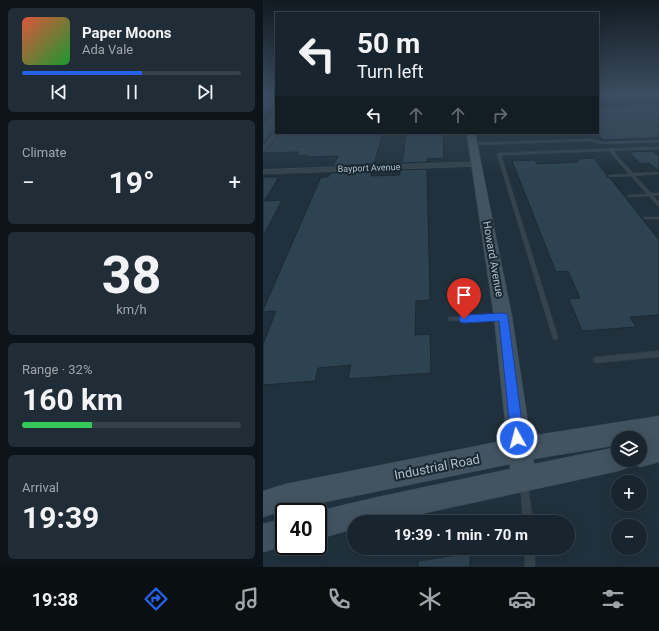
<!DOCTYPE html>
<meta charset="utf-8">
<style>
:root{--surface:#18252e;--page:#212d36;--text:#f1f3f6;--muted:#9fa5aa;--line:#36424a;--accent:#2563eb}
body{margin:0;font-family:Roboto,sans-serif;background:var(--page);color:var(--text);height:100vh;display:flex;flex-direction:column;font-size:15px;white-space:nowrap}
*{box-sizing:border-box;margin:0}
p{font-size:13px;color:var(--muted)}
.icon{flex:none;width:22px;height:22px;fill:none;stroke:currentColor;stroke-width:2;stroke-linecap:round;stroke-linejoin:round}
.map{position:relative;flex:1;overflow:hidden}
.panel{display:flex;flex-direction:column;gap:8px;padding:8px;background:#0d1419;width:263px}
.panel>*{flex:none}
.top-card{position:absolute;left:12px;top:12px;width:324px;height:122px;border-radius:0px;box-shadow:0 4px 16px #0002,0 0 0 1px var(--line);background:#18252e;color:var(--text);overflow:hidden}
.tools{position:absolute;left:348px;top:431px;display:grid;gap:8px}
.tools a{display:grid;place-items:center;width:36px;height:36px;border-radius:50%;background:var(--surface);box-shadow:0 4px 16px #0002,0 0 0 1px var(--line);font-size:20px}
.speed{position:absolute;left:12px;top:503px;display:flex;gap:8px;font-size:20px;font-weight:700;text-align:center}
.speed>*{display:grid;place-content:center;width:52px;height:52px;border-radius:50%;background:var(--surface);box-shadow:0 4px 16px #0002,0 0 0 1px var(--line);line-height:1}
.speed .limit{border:2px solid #111;border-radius:6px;background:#fff;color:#111}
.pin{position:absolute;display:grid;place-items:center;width:34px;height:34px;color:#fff;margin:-41px -17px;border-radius:50% 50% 50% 0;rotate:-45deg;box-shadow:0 0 4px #0007}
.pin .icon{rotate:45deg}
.me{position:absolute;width:44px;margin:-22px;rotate:353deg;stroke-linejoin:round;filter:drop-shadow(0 0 3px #0008)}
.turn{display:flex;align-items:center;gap:14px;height:84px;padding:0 16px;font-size:18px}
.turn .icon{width:52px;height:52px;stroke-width:2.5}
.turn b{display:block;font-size:28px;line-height:34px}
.lanes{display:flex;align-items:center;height:38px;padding:0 16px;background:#0003;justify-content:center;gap:20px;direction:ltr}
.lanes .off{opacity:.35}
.big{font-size:30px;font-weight:700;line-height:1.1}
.panel .card{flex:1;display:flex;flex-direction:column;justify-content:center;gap:6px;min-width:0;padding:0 14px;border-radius:6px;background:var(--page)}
.panel .dial{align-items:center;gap:0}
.dial b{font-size:52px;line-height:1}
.song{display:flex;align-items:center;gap:12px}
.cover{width:48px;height:48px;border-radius:6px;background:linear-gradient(135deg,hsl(10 70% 55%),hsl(130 70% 35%))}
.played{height:4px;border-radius:2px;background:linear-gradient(90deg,var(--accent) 55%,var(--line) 55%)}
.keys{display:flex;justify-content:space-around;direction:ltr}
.heat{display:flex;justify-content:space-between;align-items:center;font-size:22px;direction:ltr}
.charge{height:6px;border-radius:3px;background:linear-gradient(90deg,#34c759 32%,var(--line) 0)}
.trip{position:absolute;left:84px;top:515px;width:228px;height:40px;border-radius:20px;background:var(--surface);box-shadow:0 4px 16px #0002,0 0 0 1px var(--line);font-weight:700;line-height:40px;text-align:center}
.tabs{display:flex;height:64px;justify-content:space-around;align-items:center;background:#0a0f12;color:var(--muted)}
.tabs .icon{width:28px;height:28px}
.tabs .active{color:var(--accent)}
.tabs b{font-size:18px;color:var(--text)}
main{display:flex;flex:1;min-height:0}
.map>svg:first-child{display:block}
.building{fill:#2e4352;stroke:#1b2a34}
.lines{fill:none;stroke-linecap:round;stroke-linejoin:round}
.lane-casing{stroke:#3d4c56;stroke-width:0.5}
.street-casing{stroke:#3d4c56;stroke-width:1}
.secondary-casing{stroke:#3d4c56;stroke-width:1}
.lane{fill:#34434d;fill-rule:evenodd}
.street{fill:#34434d;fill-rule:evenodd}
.secondary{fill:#425361;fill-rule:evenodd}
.route{fill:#2563eb;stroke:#184099}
.labels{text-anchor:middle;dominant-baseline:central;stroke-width:4;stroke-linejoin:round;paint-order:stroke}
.far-street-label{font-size:9px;fill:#afbec9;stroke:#192832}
.street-label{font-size:11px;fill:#afbec9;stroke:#192832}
.near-street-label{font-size:13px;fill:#afbec9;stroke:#192832}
</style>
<main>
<section class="panel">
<div class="card">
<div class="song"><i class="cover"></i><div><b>Paper Moons</b><p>Ada Vale</p></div></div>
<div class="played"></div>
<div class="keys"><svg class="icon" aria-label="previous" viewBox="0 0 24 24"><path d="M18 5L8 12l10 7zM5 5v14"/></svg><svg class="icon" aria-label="pause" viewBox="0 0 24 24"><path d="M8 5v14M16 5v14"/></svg><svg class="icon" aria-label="next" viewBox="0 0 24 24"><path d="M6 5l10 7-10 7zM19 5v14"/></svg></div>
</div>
<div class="card"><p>Climate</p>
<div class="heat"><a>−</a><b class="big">19°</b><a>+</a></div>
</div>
<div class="card dial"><b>38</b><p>km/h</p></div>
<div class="card"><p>Range · 32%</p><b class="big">160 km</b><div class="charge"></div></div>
<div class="card"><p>Arrival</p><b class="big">19:39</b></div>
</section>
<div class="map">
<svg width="396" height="567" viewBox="0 0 396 567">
<rect width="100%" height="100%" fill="#20313d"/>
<!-- building -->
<path class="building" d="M0,98h13v12h-13z
M396,105v33l-56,2 -5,-6v-27z
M13,110v20l-3,1 -10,13v-20z
M17,133h103l-9,31 -41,2 5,-10 -32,1 1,-2 -10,1 2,-4 -35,1z
M143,133h37l1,25 -17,1v3l-25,1z
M390,151l6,5v15l-10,-8 -8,1 -12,-12z
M331,158l13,17v2l3,1 49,62v75l-29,2 6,10 -54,4 -13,-32 11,-1 -12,-27 -12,1 -44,-111 23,-1 2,4 41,-2 -2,-3z
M164,169l3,131 -14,1 -1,34 15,-1 1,39 -83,6 3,-14 -33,3 -3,13 -52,4v-41l13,-33 -13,1v-2l58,-133h7l2,-4 42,-2 -1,5 29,-1v-5z
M0,177h16l-15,24 18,-1 -19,37z
M207,553v14h-52v-6z"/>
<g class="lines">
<defs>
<path id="lane" d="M0,94h13v2h-13z
M326,139l15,3 55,-2v2l-55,2 -15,-3 -116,4 -2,-1 2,-1z
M396,147v2l-46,2 20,22 25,-1v2h-1l-22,2 16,17h8v2l-6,1 6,6v4h-1l-9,-10 -21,1 -1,-1 2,-1 18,-1 -16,-18 -22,1 -1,-1 2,-1 19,-1 -20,-23 -108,4 57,182 -1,2 -2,1 -2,-1 -56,-185 2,-1z
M381,217h15v2h-15z
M238,315h2l1,2 -1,2h-2l-50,2h-2l-1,-2 1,-2h2z
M396,351v6l-63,6 -2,-1 -1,-2 1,-2 2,-1z
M261,480l3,1 1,3 5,38h-10l-3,-38 1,-3z
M262,548h10v19h-10z"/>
<path id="street" d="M13,131v2h3l-14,18 -2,1v-6l11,-14z
M213,162l4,2 -1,2 -216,8v-4z"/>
<path id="secondary" d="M204,133h8l37,184 18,119 129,-20v46l-19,5 -8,-4 -2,-3h10v-17l16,-4 -16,3v-4h-22v7l-85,14 1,5 84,-17v13h12l-3,8 -9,3 -234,51h-30v7l-36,10v-27h-2l2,-1 60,-14 132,-28v-5l-224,46 -23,7v-26l23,-7 221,-44 -13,-123z
M21,519v27h2l-23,6v-28z"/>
</defs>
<!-- lane casing -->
<use href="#lane" class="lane-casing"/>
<!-- street casing -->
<use href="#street" class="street-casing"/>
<!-- secondary casing -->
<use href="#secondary" class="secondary-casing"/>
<!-- lane -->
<use href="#lane" class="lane"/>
<!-- street -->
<use href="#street" class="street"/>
<!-- secondary -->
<use href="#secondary" class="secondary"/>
</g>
<!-- sky -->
<linearGradient id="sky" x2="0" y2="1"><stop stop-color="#121b22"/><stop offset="0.54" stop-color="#3c4e62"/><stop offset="1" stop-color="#3c4e62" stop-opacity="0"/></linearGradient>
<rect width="396" height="174" fill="url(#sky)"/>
<!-- route -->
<path class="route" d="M240,313l4,1 1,3 16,121 -2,5 -5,2 -4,-2 -2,-5 -12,-117 -35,2 -4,-1 -1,-3 1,-3 4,-1z"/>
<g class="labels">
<!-- far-street labels -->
<g class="far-street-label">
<text transform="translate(106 168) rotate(-2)">Bayport Avenue</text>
</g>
<!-- street labels -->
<g class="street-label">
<text transform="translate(230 259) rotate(80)">Howard Avenue</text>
</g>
<!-- near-street labels -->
<g class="near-street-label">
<text transform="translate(174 467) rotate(-11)">Industrial Road</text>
</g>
</g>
</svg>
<div class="tools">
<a><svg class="icon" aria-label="layers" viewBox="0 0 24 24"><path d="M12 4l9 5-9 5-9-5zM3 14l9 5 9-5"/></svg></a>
<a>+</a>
<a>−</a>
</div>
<div class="speed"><div class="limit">40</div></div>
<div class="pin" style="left:201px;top:319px;background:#d93025"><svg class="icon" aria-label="arrive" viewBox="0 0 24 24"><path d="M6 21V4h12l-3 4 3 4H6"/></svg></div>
<svg class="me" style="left:254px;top:438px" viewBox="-20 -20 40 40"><circle r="17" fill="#2563eb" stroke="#fff" stroke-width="3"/><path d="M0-11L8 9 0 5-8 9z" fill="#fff"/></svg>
<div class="trip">19:39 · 1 min · 70 m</div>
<div class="top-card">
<div class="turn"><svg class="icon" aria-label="left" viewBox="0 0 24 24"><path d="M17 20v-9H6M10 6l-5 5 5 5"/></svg><div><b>50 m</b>Turn left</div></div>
<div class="lanes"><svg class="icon" aria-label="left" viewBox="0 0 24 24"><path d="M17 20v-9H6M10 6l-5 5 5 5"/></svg><svg class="icon off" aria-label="ahead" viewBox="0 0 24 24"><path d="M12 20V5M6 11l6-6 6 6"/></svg><svg class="icon off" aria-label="ahead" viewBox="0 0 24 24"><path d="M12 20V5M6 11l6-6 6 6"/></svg><svg class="icon off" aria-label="right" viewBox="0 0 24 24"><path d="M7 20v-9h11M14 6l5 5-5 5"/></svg></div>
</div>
</div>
</main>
<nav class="tabs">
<b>19:38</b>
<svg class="icon active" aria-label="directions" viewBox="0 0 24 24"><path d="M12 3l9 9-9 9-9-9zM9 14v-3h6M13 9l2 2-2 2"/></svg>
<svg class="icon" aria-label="music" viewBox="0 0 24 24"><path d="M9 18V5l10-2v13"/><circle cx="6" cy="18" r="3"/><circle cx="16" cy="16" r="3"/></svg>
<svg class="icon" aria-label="phone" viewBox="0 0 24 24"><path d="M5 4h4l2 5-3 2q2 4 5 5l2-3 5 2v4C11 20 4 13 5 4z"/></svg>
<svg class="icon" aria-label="climate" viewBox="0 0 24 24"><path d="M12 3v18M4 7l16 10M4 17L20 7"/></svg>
<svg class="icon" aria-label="car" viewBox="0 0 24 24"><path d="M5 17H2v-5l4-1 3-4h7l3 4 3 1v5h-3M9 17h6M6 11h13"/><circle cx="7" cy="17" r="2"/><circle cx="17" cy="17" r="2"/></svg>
<svg class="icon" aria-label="filters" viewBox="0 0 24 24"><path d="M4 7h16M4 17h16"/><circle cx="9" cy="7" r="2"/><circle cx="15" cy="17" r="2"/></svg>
</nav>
